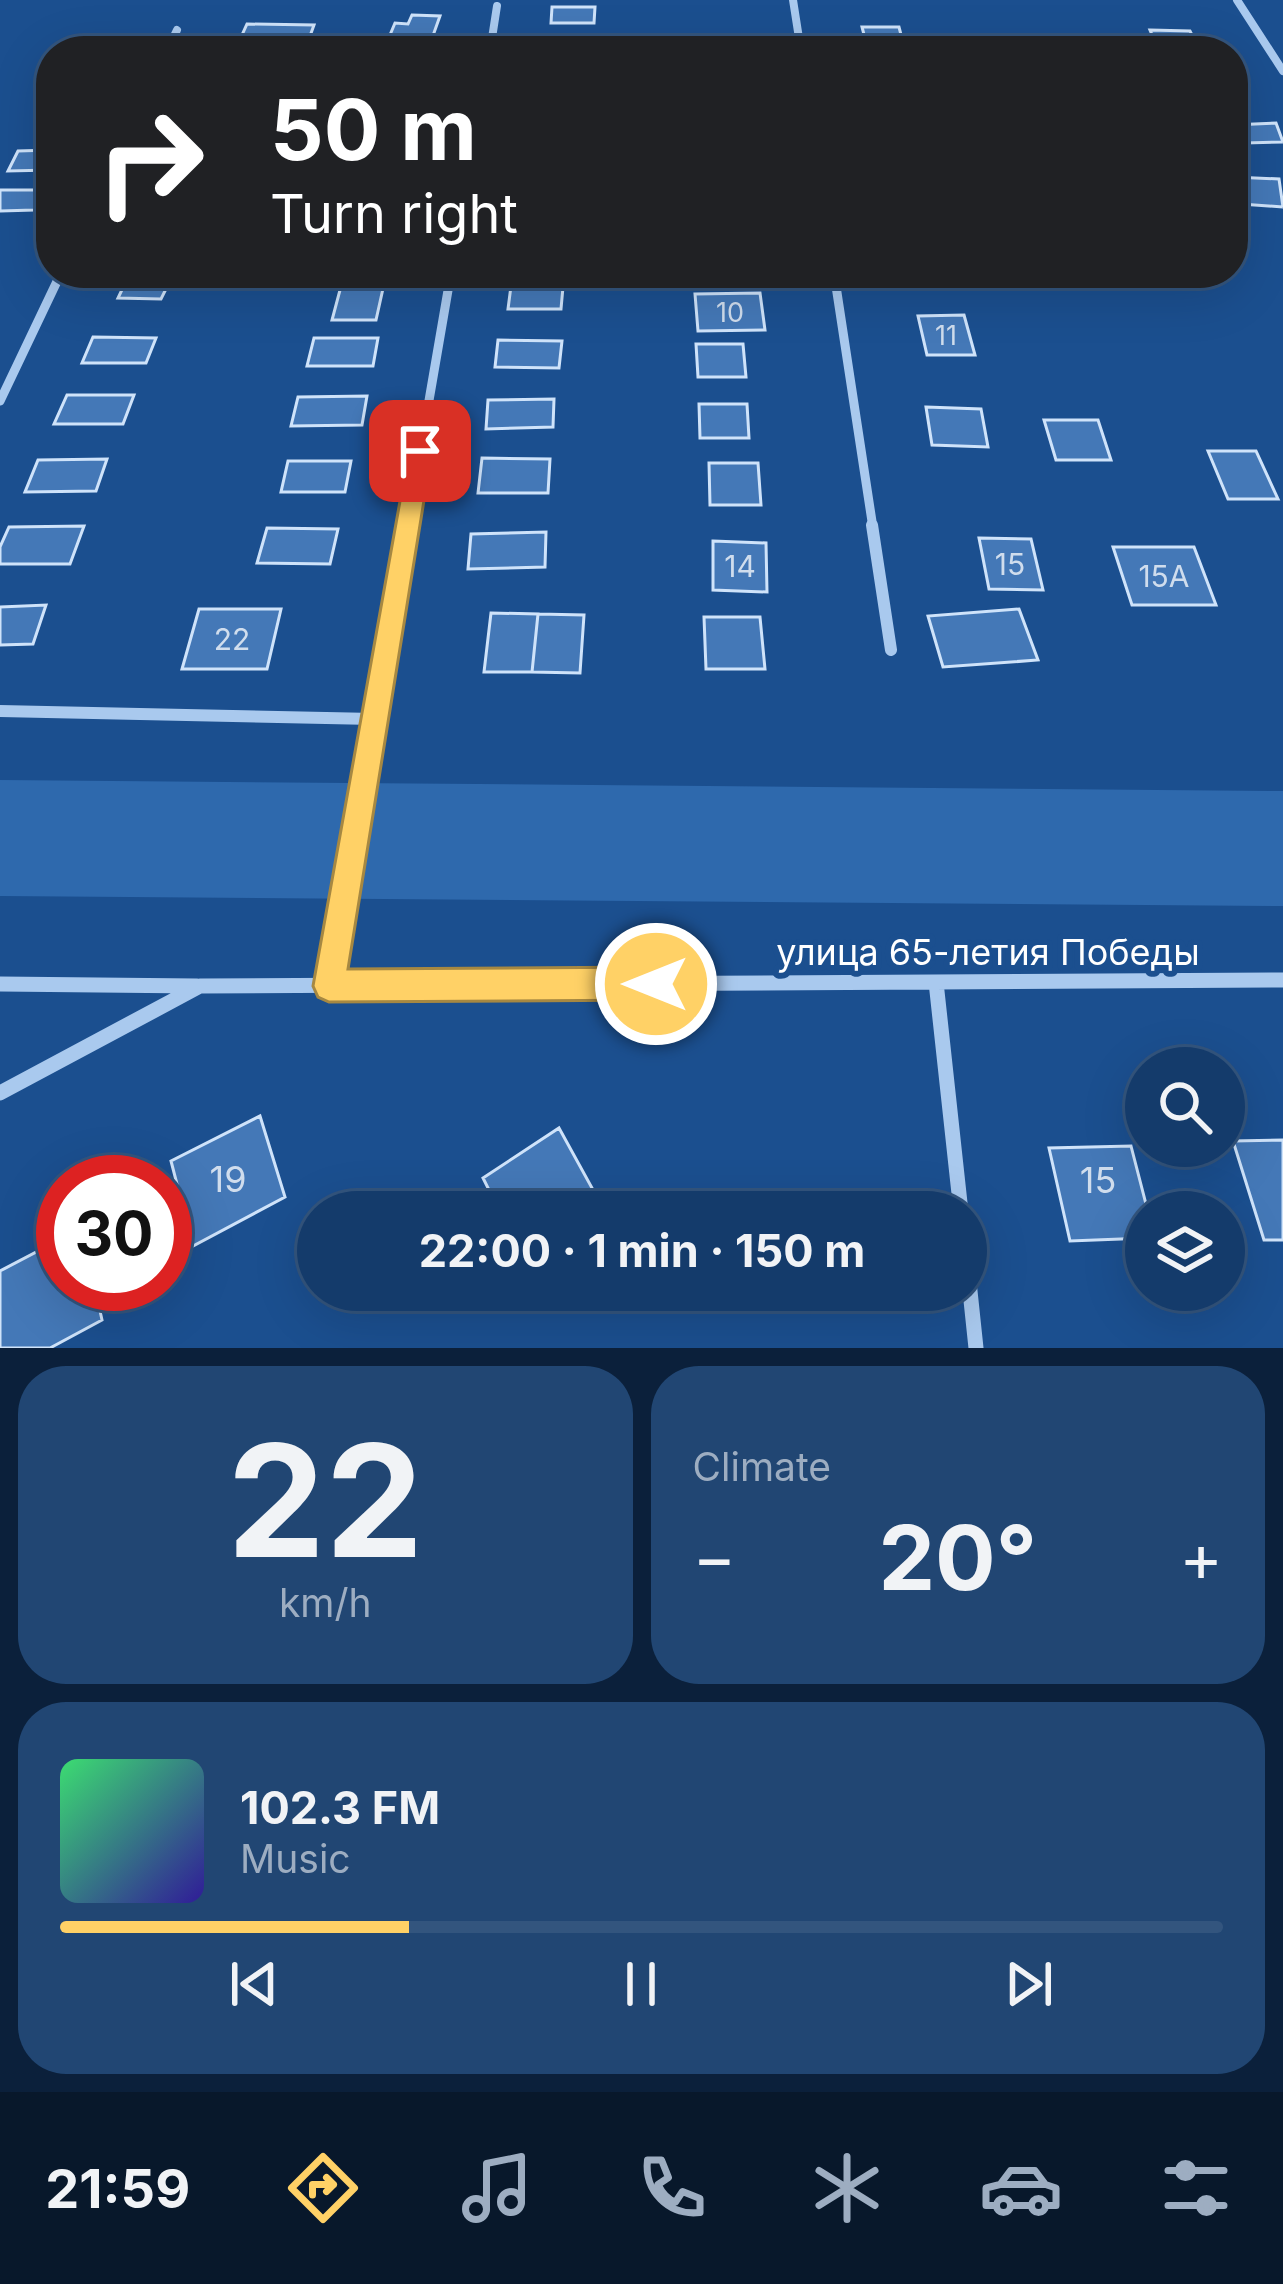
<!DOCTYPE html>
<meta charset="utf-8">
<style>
:root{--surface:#143b6b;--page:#214673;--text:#f1f3f6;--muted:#9dadc1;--line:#33557e;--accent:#ffd166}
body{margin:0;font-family:Inter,sans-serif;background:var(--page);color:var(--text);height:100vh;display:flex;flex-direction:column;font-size:45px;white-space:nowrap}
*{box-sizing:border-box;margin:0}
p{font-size:39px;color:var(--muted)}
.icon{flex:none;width:66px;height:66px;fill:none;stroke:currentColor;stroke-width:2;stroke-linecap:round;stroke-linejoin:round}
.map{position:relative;height:1348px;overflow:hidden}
.details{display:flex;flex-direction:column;gap:18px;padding:18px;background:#0b203b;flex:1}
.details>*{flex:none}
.guide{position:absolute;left:36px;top:36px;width:1212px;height:252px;border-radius:48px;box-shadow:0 12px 48px #0002,0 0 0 3px var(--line);background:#202124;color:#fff;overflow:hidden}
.fabs{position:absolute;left:1125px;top:1047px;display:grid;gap:24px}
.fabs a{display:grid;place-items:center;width:120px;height:120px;border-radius:50%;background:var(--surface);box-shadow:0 12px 48px #0002,0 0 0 3px var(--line);font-size:60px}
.speed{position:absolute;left:36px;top:1155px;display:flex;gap:24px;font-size:60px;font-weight:700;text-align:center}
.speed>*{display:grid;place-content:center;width:156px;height:156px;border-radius:50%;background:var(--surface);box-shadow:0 12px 48px #0002,0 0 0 3px var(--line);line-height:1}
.speed .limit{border:18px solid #d22;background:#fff;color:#111}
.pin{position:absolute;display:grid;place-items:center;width:102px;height:102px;color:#fff;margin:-51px;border-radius:24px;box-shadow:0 6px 18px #0006}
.me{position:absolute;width:132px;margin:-66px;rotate:270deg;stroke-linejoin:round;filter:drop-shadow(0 0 9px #0008)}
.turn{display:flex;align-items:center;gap:42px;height:252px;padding:0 36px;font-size:54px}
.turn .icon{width:156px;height:156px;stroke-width:2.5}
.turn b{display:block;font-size:84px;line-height:102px}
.big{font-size:90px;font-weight:700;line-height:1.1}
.details .tile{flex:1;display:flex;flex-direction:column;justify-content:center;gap:18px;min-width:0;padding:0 42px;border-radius:48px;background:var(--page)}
.details .dial{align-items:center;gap:0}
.dial b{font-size:156px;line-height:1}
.song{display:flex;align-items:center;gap:36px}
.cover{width:144px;height:144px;border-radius:18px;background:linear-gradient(135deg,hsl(140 70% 55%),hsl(250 70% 35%))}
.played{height:12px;border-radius:6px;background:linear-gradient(90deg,var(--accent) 30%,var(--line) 30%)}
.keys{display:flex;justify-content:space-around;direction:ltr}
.heat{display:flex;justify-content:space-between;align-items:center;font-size:66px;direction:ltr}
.details .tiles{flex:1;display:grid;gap:18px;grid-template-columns:1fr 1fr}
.tile:last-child{grid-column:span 2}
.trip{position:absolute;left:297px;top:1191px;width:690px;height:120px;border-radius:60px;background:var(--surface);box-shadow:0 12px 48px #0002,0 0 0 3px var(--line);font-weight:700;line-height:120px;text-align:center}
.dock{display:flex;height:192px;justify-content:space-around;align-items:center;background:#08182b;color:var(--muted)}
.dock .icon{width:84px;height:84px}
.dock .on{color:var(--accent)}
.dock b{font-size:54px;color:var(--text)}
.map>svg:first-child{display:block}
.green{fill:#2e69ad}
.building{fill:#4478b7;stroke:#cfe3fa;stroke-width:3}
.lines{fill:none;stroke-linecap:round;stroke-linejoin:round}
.street-far3{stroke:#a9c9ee;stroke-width:8}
.street-far2{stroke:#a9c9ee;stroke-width:9}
.street-far1{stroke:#a9c9ee;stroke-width:12}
.street{stroke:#a9c9ee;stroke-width:15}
.route{fill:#ffd166;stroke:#a68842;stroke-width:3}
.labels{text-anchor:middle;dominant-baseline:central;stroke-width:12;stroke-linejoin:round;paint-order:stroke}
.far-number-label{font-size:27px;fill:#d0dded}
.number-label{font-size:30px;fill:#d0dded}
.street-label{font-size:36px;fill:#fff;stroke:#1b4f8f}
.near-number-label{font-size:36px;fill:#d0dded}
</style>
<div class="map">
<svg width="1283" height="1348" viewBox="0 0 1283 1348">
<rect width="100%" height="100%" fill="#1b4f8f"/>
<!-- green -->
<path class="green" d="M0,780l1283,11v115l-1283,-10z"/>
<!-- building -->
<path class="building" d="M552,7h43l-1,16h-43z
M412,15l28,1 -10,28 -43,-2 8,-19 13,1z
M247,24l67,1 -4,11 -68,-1z
M862,27h37l6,23h-37z
M1150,30l40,1 10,20h-41z
M981,37l28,1 4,13h-29z
M697,40h39l2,11h-40z
M540,41h47v10h-47z
M1276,123l7,19 -38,1 -12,-18z
M51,150v20l-43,1 10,-20z
M1233,177l46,2 4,28 -42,-3 -8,-13z
M0,190h44l-10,20 -34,1z
M129,275l43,2 -11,22 -43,-1z
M344,275h42l-10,45h-44z
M511,286l52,1 -2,22h-53z
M760,293l5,37 -67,1 -3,-37z
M964,315l11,40h-48l-9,-39z
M93,337l63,1 -10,25h-64z
M314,338h64l-5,28h-66z
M498,340l64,1 -3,27 -64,-1z
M696,344h47l3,33h-48z
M67,395h67l-11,29h-69z
M367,396l-5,29 -71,1 7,-29z
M554,399l-1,28 -67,2 2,-29z
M699,404h48l2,34h-49z
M926,407l55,2 7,38 -56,-2z
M1044,420h54l13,40h-55z
M1208,451h48l22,48h-50z
M482,458l68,1 -2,34h-70z
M107,459l-11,32 -71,1 13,-32z
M288,461h63l-6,31h-64z
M709,463h49l3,42h-51z
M84,526l-14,38h-70v-17l9,-20z
M267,528l71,1 -8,35 -73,-1z
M546,532l-1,35 -77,2 3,-35z
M979,538l52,1 12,51 -54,-1z
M713,541l53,2 1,49 -54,-2z
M1113,547h81l22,58h-84z
M46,605l-13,39 -33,1v-38z
M199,609h82l-14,60h-85z
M1019,609l19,51 -95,7 -15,-51z
M491,613l47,1 -6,58h-48z
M538,614l46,1 -4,58 -48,-1z
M704,617h56l5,52h-59z
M260,1116l25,81 -92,49 -22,-85z
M559,1128l44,80 -103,4 -17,-34z
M1283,1140v100h-19l-31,-99z
M1131,1146l17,66 -2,26 -76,3 -21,-93z
M63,1238v46h31l8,36 -52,28h-50v-77z"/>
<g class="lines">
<!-- street-far3 -->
<path class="street-far3" d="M793,0l8,51
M1237,0l46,71
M167,51l10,-21
M490,51l7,-45"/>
<!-- street-far2 -->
<path class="street-far2" d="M834,273l39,255
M0,401l61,-128
M407,528l44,-255"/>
<!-- street-far1 -->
<path class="street-far1" d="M872,525l19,125
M0,711l374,8
M345,893l63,-368"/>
<!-- street -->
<path class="street" d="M936,982l25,230
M0,984l197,2
M329,986l16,-96
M0,1093l200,-107 1083,-6
M966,1253l10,95"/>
</g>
<!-- route -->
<path class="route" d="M420,443l12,8 -84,518 308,-2 12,5 4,12 -4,11 -12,5 -327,2 -11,-5 -5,-11 96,-535z"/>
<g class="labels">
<!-- far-number labels -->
<g class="far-number-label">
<text x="730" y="312">10</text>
<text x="946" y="335">11</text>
</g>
<!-- number labels -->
<g class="number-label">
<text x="1010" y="564">15</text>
<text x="740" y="566">14</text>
<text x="1164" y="576">15А</text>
<text x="232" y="639">22</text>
</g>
<!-- street labels -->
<g class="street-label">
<text x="988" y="952">улица 65-летия Победы</text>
</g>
<!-- near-number labels -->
<g class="near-number-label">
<text x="228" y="1179">19</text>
<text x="1098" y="1180">15</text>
</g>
</g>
</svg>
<div class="fabs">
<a><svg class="icon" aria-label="search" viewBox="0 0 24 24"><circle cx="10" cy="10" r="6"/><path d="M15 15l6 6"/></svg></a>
<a><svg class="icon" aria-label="layers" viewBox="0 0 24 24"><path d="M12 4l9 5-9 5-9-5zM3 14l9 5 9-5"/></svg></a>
</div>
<div class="speed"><div class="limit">30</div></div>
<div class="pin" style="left:420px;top:451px;background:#d93025"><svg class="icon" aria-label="arrive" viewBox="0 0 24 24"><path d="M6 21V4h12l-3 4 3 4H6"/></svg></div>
<svg class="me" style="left:656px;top:984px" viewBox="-20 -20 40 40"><circle r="17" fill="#ffd166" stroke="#fff" stroke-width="3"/><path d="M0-11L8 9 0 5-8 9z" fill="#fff"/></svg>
<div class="trip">22:00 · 1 min · 150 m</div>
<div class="guide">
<div class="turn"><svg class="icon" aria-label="right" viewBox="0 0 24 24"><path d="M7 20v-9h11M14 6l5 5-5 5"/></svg><div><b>50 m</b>Turn right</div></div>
</div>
</div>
<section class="details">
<div class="tiles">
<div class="tile dial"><b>22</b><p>km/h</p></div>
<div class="tile"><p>Climate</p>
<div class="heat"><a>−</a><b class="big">20°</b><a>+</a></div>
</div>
<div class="tile">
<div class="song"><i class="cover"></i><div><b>102.3 FM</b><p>Music</p></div></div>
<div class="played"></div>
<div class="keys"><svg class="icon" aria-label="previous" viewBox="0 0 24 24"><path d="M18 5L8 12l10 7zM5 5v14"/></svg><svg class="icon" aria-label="pause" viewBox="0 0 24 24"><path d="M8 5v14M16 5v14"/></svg><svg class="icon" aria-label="next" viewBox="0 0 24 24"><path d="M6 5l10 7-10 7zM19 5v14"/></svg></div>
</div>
</div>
</section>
<nav class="dock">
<b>21:59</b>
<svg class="icon on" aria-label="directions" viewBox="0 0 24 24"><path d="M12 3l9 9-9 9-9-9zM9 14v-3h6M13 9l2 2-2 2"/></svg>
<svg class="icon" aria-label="music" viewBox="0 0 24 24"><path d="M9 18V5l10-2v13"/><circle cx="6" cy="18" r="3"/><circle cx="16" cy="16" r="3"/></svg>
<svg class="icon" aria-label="phone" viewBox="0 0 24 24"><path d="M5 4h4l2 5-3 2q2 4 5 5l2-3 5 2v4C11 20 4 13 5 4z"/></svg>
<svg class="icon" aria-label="climate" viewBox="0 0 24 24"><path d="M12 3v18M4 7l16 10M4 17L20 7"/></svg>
<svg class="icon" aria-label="car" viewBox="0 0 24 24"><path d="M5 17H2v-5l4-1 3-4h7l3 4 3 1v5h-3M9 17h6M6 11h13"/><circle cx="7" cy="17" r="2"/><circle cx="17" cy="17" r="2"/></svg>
<svg class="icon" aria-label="filters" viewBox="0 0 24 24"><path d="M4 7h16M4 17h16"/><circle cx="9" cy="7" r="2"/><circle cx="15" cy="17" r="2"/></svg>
</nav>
